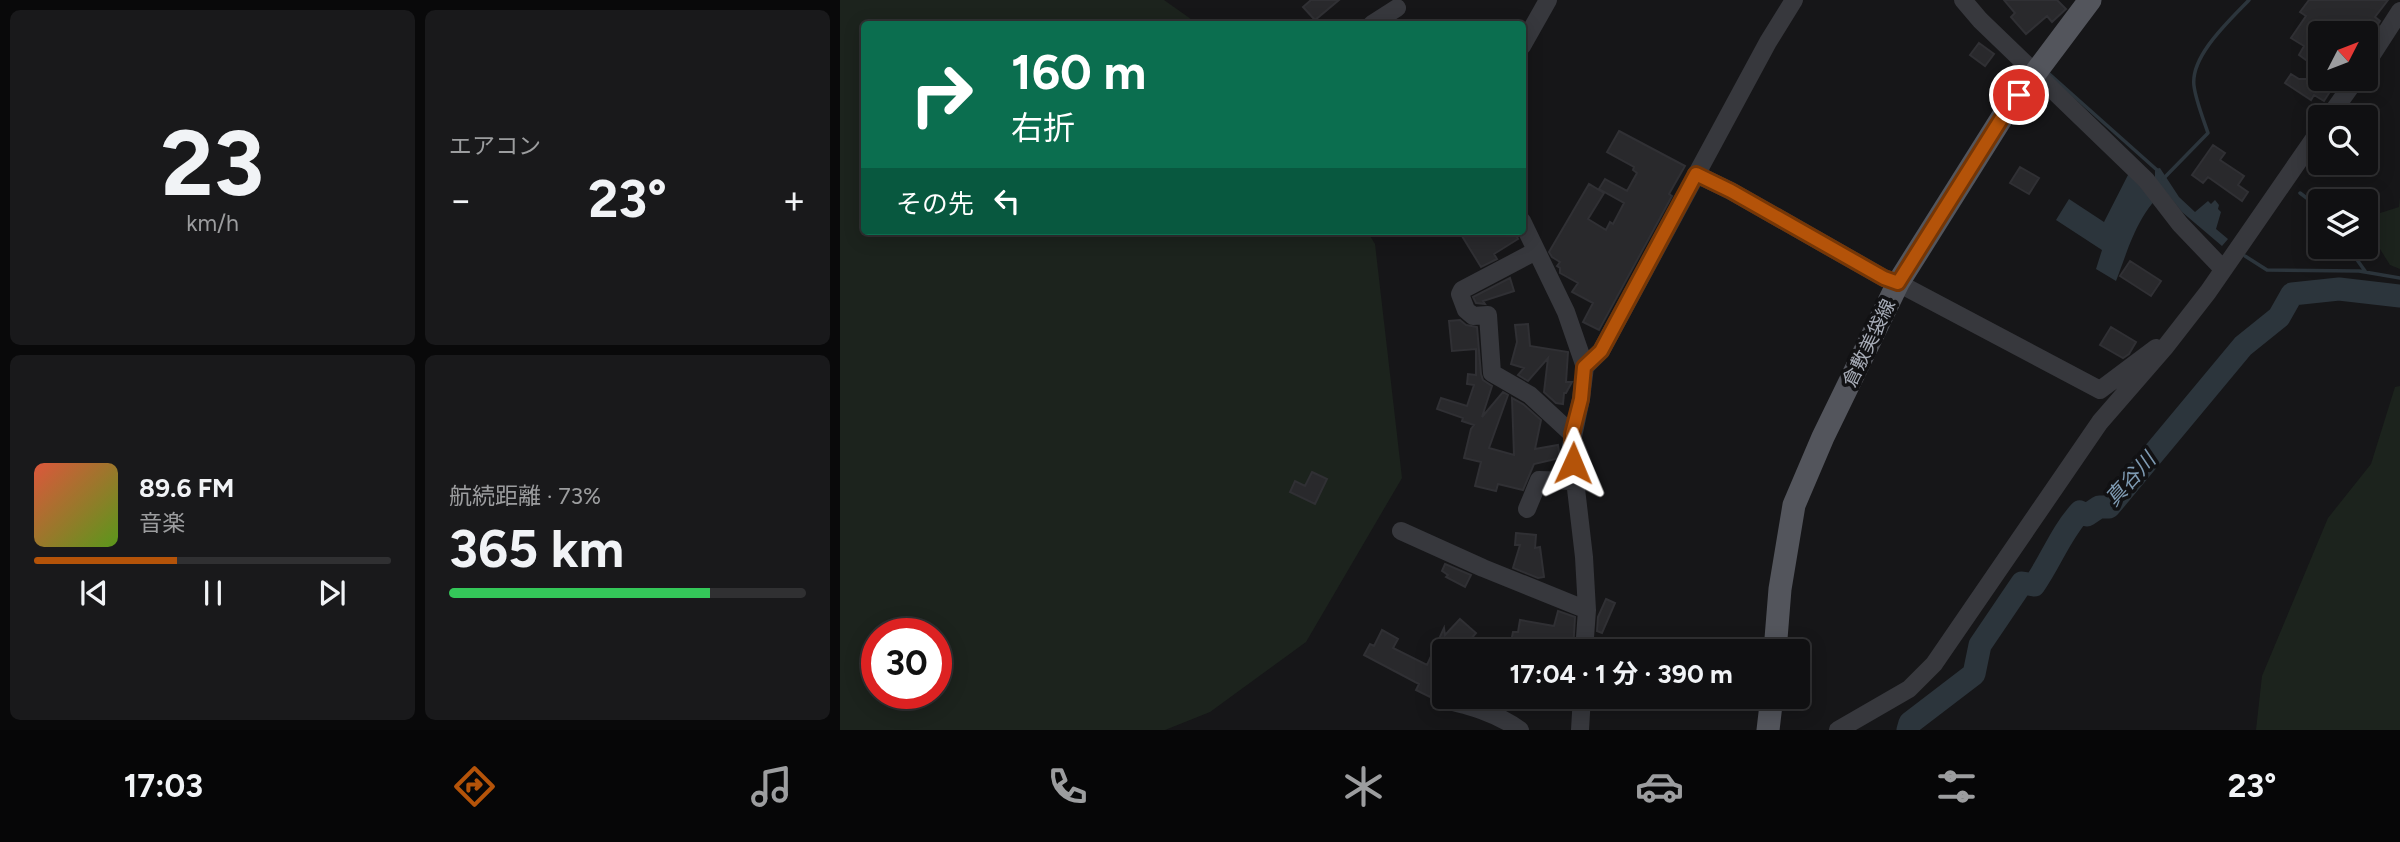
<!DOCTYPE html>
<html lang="ja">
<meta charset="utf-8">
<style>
:root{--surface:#101012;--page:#19191b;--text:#f1f3f6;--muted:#9c9d9f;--line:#303032;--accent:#b45309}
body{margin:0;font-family:Figtree,"Noto Sans JP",sans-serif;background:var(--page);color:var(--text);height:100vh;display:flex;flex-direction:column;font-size:26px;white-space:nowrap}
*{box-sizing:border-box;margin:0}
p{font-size:23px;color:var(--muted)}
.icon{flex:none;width:38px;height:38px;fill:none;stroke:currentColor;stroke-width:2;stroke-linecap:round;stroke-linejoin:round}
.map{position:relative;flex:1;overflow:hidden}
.details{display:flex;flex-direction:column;gap:10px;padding:10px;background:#09090a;width:840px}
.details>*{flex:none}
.top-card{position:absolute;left:21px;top:21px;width:665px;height:214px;border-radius:7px;box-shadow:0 4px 18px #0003,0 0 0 2px var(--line);background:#0b6e4f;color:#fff;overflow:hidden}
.needle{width:46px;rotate:48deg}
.controls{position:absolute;left:1468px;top:21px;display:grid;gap:14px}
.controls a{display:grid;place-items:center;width:70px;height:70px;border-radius:7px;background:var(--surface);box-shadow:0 4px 18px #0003,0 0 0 2px var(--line);font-size:35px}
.speed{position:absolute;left:21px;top:618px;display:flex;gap:14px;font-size:35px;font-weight:700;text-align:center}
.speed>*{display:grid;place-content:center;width:91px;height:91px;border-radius:50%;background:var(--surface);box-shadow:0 4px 18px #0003,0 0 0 2px var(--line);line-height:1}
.speed .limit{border:10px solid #d22;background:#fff;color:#111}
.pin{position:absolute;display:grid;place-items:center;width:60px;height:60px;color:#fff;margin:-30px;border:4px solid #fff;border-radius:50%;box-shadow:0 2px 7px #0007}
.me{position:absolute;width:77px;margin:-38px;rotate:1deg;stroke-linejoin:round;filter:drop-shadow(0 0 5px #0008)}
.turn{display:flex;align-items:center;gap:24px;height:147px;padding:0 35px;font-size:32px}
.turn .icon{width:91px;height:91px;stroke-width:2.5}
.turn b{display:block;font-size:49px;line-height:60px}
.then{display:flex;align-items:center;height:66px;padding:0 35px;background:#0003;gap:14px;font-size:26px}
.big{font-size:52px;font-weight:700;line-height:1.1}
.details .tile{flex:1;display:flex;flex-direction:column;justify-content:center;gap:10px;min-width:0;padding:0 24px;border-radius:10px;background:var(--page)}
.details .dial{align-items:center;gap:0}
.dial b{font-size:91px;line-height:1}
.song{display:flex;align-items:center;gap:21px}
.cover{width:84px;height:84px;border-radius:10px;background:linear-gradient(135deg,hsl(10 70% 55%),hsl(90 70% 35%))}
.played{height:7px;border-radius:4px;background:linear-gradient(90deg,var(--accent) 40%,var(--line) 40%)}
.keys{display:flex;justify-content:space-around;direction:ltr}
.heat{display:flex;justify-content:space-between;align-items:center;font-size:38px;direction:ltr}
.charge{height:10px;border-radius:5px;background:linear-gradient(90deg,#34c759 73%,var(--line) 0)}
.details .tiles{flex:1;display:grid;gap:10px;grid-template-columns:repeat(2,1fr)}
.trip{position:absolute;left:592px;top:639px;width:378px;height:70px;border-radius:7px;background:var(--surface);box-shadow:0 4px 18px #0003,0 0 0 2px var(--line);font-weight:700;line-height:70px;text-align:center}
.tabs{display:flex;height:112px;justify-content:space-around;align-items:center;background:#060607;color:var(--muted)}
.tabs .icon{width:49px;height:49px}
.tabs .selected{color:var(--accent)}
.tabs b{font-size:32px;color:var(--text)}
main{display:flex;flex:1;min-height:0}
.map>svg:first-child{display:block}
.green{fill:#1c231d;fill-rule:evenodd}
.water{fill:#2c353c}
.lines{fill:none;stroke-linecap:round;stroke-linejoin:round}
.stream{stroke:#2c353c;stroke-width:3.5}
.river{stroke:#2c353c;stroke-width:23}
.building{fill:#29292c;stroke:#303034;stroke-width:2}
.minor{stroke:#37383d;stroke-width:18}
.major{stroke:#53555c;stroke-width:23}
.route-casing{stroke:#753606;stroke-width:18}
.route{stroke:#b45309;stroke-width:12}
.labels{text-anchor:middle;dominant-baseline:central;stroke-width:7;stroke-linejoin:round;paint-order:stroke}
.street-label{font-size:19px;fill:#a8adb8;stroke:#111113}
.water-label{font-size:21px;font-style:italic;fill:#7f9bb3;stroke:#111113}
</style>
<main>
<section class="details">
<div class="tiles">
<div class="tile dial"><b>23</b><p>km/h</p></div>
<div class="tile"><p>エアコン</p>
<div class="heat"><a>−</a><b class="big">23°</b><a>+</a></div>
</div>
<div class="tile">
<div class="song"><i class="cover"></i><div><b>89.6 FM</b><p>音楽</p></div></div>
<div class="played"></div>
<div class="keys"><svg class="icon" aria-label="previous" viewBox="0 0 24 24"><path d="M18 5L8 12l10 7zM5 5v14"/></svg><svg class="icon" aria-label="pause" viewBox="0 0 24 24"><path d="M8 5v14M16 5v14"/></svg><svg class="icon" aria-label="next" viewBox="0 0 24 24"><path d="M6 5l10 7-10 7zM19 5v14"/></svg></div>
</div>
<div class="tile"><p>航続距離 · 73%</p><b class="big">365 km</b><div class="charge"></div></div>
</div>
</section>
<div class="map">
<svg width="1560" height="730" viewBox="0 0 1560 730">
<rect width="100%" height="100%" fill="#161618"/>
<!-- green -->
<path class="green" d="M0,0h324l34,24h-334v207h503l8,13 27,234 -96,164 -96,70 -45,18h-325zM37,634h59v59h-59z
M1560,197v72l-10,-4 -20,-32 7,-19 22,-7z
M1560,386v344h-144l6,-54 66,-158 43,-54 24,-77z"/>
<!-- water -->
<path class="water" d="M1320,168l19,29 16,15 13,-11 3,3 4,-4 4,5 -1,4 3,3 -5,17 12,10 -6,7 -40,-34 -17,-21c-27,21 -37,59 -49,90l-20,-12 6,-19 -46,-30 13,-21 35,23 25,-49 26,9v-13z"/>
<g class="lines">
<!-- stream -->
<path class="stream" d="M1207,72l110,98
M1323,179l45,-46c-5,-15 -12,-32 -14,-47 -4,-30 36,-66 55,-86
M1460,193l20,15
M1508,247l17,24
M1405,256l22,14 92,1 41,7"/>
<!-- river -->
<path class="river" d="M1068,730l2,-7 64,-49 6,-29 42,-62 12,2c17,-24 26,-51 46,-73l7,3 12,-8h10l134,-161 36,-29 13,-23 47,-5 61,7"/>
</g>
<!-- building -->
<path class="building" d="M471,0h28l-24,20 -12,-13z
M1164,0h53l9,9 -14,13 -5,-6 -21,18 -15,-17 4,-4z
M1469,0h79l-13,17 5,4 -10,16 -4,-4h-46v37l-21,-15 5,-9 -13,-8 15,-22 -6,-4z
M1139,43l15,11 -9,12 -15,-11z
M1451,74l8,5h39l-14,22 -10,-6 -3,5 -26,-17z
M779,131l66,35 -16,28 3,2 -73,134 -16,-8 10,-19 -21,-11 6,-9 -18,-10v-5l-3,-2 3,-4 -8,-5 -3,-5 40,-68 15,9 -16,26 18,11 4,-8 3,2 11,-21 -25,-14 6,-10 22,12 10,-18 -4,-3 1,-3 -27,-15z
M1373,145l12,8 -5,7 24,16 -6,9 10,7 -6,9 -34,-24 -5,6 -11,-8z
M1180,167l19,11 -10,16 -19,-11z
M630,231h14l3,4 6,-4h21l4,8 -24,15 3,5 -16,8 -19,-31z
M1290,261l31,20 -10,15 -31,-20z
M670,278l4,13 -31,10 2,3 -9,-1 -3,-6z
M620,320l6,5 11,2 4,47 2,6 9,6 -10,31 21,-25 5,3 -19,53 25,7 -2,-57 11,6 18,16 -6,29 23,-4 2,13 -26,6 -11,26 -25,-6 -2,7 -21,-5 6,-24 -17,-4 7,-29 3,-4 -12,-4 1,-3 -26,-9 4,-11 26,8 7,-21 -7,-1 1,-10 8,1v-26l-24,2 -3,-30z
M688,324l2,22 38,6 -2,30h6l-6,11h-2l-1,11 -7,-1 -12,-11 4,-34 -20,23 -10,-6 6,-7 -13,-4 6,-22 -2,-17z
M1271,327l25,15 -7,12 -6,4 -23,-13z
M472,472l15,7 -12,25 -25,-12 5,-11 10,5z
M676,533l20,2 -1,13 5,-1 4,30 -6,1 -25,-10 7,-23h-5z
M605,564l26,11 -6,12 -19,-10 2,-2 -6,-4z
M766,599l9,4 -13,30 -5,-2 1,-14z
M718,611l17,6 -2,34h-64l4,-19h5l2,-12 34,6z
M620,619l16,14 -15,18h-17v20l-14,26 -14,-7 3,-6 -55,-29 6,-11 4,2 8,-16 16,9 -5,9 34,17 17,-37 1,7z"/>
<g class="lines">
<!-- minor -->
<path class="minor" d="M1123,0l17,20 166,160 34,44 43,45
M532,24l25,-16
M682,46l26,-46
M1526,64l34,-53
M1489,117l27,-38
M856,174l35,17 153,87 14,5 202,107 56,-42
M682,221l44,91 19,55 -4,32 -10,47 13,111 3,53 -3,41
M696,251l-74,39 -2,4 6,16 7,6 15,-1 4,58 38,22 42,39
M745,367l16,-16 167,-309 26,-42
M687,509l12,-29 35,1
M561,531l82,37 104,42
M601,699c29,7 54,13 79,31
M740,730l2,-34
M998,730l71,-41 25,-25 166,-242 66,-76 42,-54 112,-162"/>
<!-- major -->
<path class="major" d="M935,651l5,-62 14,-84 29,-68 75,-154 105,-167 87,-116
M928,730l4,-34"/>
</g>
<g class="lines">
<defs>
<path id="route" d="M733,463l-1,-29 9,-35 3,-32 17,-16 95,-177 35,17 153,87 14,5 105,-167 16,-21"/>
</defs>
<!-- route casing -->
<use href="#route" class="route-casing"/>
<!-- route -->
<use href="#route" class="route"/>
</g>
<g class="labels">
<!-- street labels -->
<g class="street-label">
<text transform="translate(1029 343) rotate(-64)">倉敷美袋線</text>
</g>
<!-- water labels -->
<g class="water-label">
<text transform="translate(1290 479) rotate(-48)">真谷川</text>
</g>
</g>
</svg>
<div class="controls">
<a><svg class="needle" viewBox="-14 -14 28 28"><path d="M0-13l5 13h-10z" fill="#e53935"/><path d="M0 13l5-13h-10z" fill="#9c9d9f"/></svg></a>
<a><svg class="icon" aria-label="search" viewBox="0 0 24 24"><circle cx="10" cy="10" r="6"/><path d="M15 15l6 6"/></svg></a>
<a><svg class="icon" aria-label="layers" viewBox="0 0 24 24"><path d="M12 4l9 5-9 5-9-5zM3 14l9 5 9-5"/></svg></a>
</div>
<div class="speed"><div class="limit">30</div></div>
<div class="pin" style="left:1179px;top:95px;background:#d93025"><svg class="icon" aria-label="arrive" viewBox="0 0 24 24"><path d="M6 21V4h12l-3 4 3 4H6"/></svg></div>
<svg class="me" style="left:733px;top:463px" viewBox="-20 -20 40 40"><path d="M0-17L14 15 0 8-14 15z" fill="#b45309" stroke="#fff" stroke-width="4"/></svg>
<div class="trip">17:04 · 1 分 · 390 m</div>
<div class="top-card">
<div class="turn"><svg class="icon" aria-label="right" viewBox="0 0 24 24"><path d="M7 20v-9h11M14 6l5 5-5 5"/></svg><div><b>160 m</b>右折</div></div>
<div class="then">その先<svg class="icon" aria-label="left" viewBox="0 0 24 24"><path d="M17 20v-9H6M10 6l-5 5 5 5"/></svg></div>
</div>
</div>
</main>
<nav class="tabs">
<b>17:03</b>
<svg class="icon selected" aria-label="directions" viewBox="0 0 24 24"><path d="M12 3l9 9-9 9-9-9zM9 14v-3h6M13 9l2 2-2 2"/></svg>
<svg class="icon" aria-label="music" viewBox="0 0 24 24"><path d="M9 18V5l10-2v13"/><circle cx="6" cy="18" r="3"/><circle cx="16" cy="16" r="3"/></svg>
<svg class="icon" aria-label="phone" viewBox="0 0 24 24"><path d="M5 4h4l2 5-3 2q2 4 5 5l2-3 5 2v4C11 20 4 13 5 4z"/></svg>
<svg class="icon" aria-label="climate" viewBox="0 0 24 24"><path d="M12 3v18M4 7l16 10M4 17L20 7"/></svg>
<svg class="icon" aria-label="car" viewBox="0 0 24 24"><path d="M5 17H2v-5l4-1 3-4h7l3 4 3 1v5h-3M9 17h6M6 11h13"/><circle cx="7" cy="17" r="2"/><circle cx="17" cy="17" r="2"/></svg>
<svg class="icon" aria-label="filters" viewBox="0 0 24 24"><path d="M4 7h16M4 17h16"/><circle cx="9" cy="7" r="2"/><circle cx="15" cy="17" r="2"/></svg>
<b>23°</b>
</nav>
